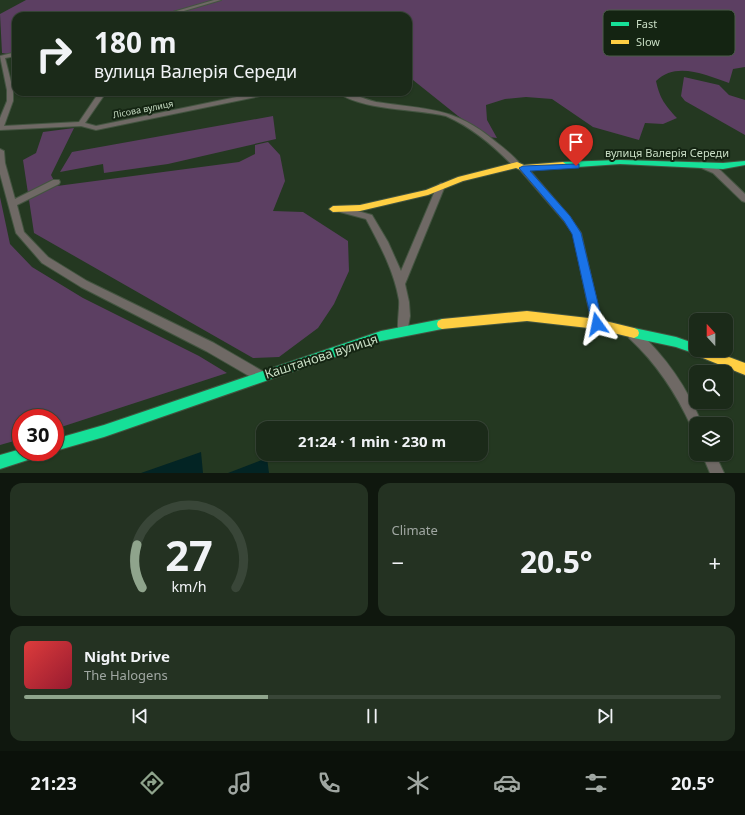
<!DOCTYPE html>
<meta charset="utf-8">
<style>
:root{--surface:#1b2a19;--page:#243222;--text:#f1f3f6;--muted:#a0a7a2;--line:#394638;--accent:#8fa48c}
body{margin:0;font-family:"Noto Sans",sans-serif;background:var(--page);color:var(--text);height:100vh;display:flex;flex-direction:column;font-size:15px;white-space:nowrap}
*{box-sizing:border-box;margin:0}
p{font-size:13px;color:var(--muted)}
.icon{flex:none;width:22px;height:22px;fill:none;stroke:currentColor;stroke-width:2;stroke-linecap:round;stroke-linejoin:round}
.map{position:relative;height:473px;overflow:hidden}
.side{display:flex;flex-direction:column;gap:10px;padding:10px;background:#0f170e;flex:1}
.side>*{flex:none}
.hud{position:absolute;left:12px;top:12px;width:400px;height:84px;border-radius:12px;box-shadow:0 1px 3px #0004,0 0 0 1px var(--line);background:#1b2a19;color:var(--text);overflow:hidden}
.needle{width:26px;rotate:339deg}
.fabs{position:absolute;left:689px;top:313px;display:grid;gap:8px}
.fabs a{display:grid;place-items:center;width:44px;height:44px;border-radius:8px;background:var(--surface);box-shadow:0 1px 3px #0004,0 0 0 1px var(--line);font-size:20px}
.speed{position:absolute;left:12px;top:409px;display:flex;gap:8px;font-size:20px;font-weight:700;text-align:center}
.speed>*{display:grid;place-content:center;width:52px;height:52px;border-radius:50%;background:var(--surface);box-shadow:0 1px 3px #0004,0 0 0 1px var(--line);line-height:1}
.speed .limit{border:6px solid #d22;background:#fff;color:#111}
.pin{position:absolute;display:grid;place-items:center;width:34px;height:34px;color:#fff;margin:-41px -17px;border-radius:50% 50% 50% 0;rotate:-45deg;box-shadow:0 0 4px #0007}
.pin .icon{rotate:45deg}
.me{position:absolute;width:44px;margin:-22px;rotate:348deg;stroke-linejoin:round;filter:drop-shadow(0 0 3px #0008)}
.turn{display:flex;align-items:center;gap:14px;height:84px;padding:0 16px;font-size:18px}
.turn .icon{width:52px;height:52px;stroke-width:2.5}
.turn b{display:block;font-size:28px;line-height:34px}
.big{font-size:30px;font-weight:700;line-height:1.1}
.side .card{flex:1;display:flex;flex-direction:column;justify-content:center;gap:6px;min-width:0;padding:0 14px;border-radius:12px;background:var(--page)}
.side .dial{align-items:center;gap:0}
.dial svg{height:104px;overflow:visible;fill:none;stroke:var(--line);stroke-width:7;stroke-linecap:round;text-anchor:middle}
.dial text{fill:var(--text);stroke:none}
.song{display:flex;align-items:center;gap:12px}
.cover{width:48px;height:48px;border-radius:6px;background:linear-gradient(135deg,hsl(0 70% 55%),hsl(350 70% 35%))}
.played{height:4px;border-radius:2px;background:linear-gradient(90deg,var(--accent) 35%,var(--line) 35%)}
.keys{display:flex;justify-content:space-around;direction:ltr}
.heat{display:flex;justify-content:space-between;align-items:center;font-size:22px;direction:ltr}
.side .tiles{flex:1;display:grid;gap:10px;grid-template-columns:1fr 1fr}
.card:last-child{grid-column:span 2}
.trip{position:absolute;left:256px;top:421px;width:232px;height:40px;border-radius:12px;background:var(--surface);box-shadow:0 1px 3px #0004,0 0 0 1px var(--line);font-weight:700;line-height:40px;text-align:center}
.menu{display:flex;height:64px;justify-content:space-around;align-items:center;background:#0b110a;color:var(--muted)}
.menu .icon{width:28px;height:28px}
.menu .active{color:var(--accent)}
.menu b{font-size:18px;color:var(--text)}
.map>svg:first-child{display:block}
.green{fill:#5c3f62}
.water{fill:#032424}
.lines{fill:none;stroke-linecap:round;stroke-linejoin:round}
.street-casing{stroke:#435440;stroke-width:2}
.fast-casing{stroke:#435440;stroke-width:2}
.slow-casing{stroke:#435440;stroke-width:2}
.street{fill:#6f6965;fill-rule:evenodd}
.fast{fill:#16e098;fill-rule:evenodd}
.slow{fill:#ffcf43;fill-rule:evenodd}
.route{fill:#1a73e8;stroke:#114b97}
.labels{text-anchor:middle;dominant-baseline:central;stroke-width:4;stroke-linejoin:round;paint-order:stroke}
.far-street-label{font-size:9px;fill:#c9dec5;stroke:#142412}
.street-label{font-size:11px;fill:#c9dec5;stroke:#142412}
.near-street-label{font-size:13px;fill:#c9dec5;stroke:#142412}
.key{fill:#142412;stroke:#4a5c48;stroke-width:1}
.key-label{font-size:11px;fill:#c9dec5}
</style>
<div class="map">
<svg width="745" height="473" viewBox="0 0 745 473">
<rect width="100%" height="100%" fill="#243821"/>
<!-- green -->
<path class="green" d="M26,0h719v67l-12,2 -4,14c-23,-8 -53,-22 -73,-2 4,18 9,24 21,37l-14,6 -18,-1 -6,17 -46,-13 -41,-28 -26,-2 -21,2 -19,6 1,15 10,18 -8,-1 -31,-21 -50,-40v-60h-392v36l-8,2 -6,-1 -2,-39z
M684,77l35,8 10,10 16,5v35l-60,-34 -4,-5z
M273,116l3,23 -108,25 -64,9 -1,-9 -43,8 12,-20z
M74,128l-23,47 6,11 182,-24 16,-8v-9l13,-3 12,13 5,26 -12,30 30,1 45,29 1,30 -15,33 -16,24 -39,29 -26,1 -219,-125 -11,-73 13,-7 7,-21z
M0,197l10,47 22,23 51,31 116,58 28,17 -172,56v-11h-34v21l-21,6z"/>
<!-- water -->
<path class="water" d="M201,452l2,21h-62z
M267,458l2,15h-41z"/>
<g class="lines">
<defs>
<path id="street" d="M214,0h7l-54,16h-8z
M16,52v4l-11,2 8,32v11l-9,25 75,-4 19,-28 -50,2 -3,-2 1,-2h62l-3,2 -20,29 11,3 165,-34h12l-3,2 -174,36 -15,-4 -81,4v-12l7,-17v-11l-7,-34z
M338,92c13,0 25,7 38,10 51,8 78,4 120,40 9,7 18,14 25,23l-1,2h-6c-20,-21 -41,-39 -68,-51 -28,-7 -88,-6 -108,-24z
M0,149l4,2 1,12 10,36 38,-19h6l1,2 -1,2 -42,21 7,27 24,25 39,24 127,62 50,29 2,4 -2,4 -4,2 -4,-2 -50,-29 -125,-64 -39,-24 -26,-30 -16,-59z
M702,162l17,7 26,25v8l-3,-1 -29,-28 -14,-6 -1,-2 1,-2z
M523,165l3,1 44,51 11,16 21,91 -1,3 -4,2 -4,-2 -1,-3 -19,-90 -9,-13 -44,-51 -1,-2z
M441,183l4,3 -40,98 4,18 1,14 -3,17 -4,2 -4,-2c-3,-6 1,-24 0,-33 -5,-29 -19,-55 -33,-81l-26,-7 -1,-2 4,-3 29,8 16,27 13,29 36,-85z
M633,329l4,1c29,27 50,57 65,94h-6v6l-4,-2c-16,-35 -35,-64 -63,-90l-1,-4 1,-4z
M702,454h13l9,19h-14z"/>
<path id="fast" d="M620,160l103,3 22,-2v4l-22,4 -103,-5 -57,4 -4,-3 4,-3z
M442,319l4,2 1,3 -1,3 -4,2 -61,12 -277,96 -49,14v-12l49,-14 277,-94z
M634,328l42,9 20,7v6h5l-1,3 -4,1 -20,-7 -42,-9 -4,-2 -1,-3 1,-3z
M21,449v3h17l-1,5 -37,12v-14z"/>
<path id="slow" d="M517,162l7,3 39,-3 4,3 -4,3 -40,3 -7,-3 -53,13 -35,14 -68,16 -27,1 -4,-3 4,-3 27,-1 66,-15 32,-13z
M527,311l70,8 37,9 4,2 1,3 -1,3 -4,2 -37,-9 -70,-8 -85,8 -4,-2 -1,-3 1,-3 4,-2z
M696,345v5h14l35,13v12l-52,-21 -2,-4 2,-4z"/>
</defs>
<!-- street casing -->
<use href="#street" class="street-casing"/>
<!-- fast casing -->
<use href="#fast" class="fast-casing"/>
<!-- slow casing -->
<use href="#slow" class="slow-casing"/>
<!-- street -->
<use href="#street" class="street"/>
<!-- fast -->
<use href="#fast" class="fast"/>
<!-- slow -->
<use href="#slow" class="slow"/>
</g>
<!-- route -->
<path class="route" d="M576,164h3v4l-49,3 40,45 11,17 22,91 -2,3 -4,2 -3,-2 -2,-3 -20,-90 -8,-13 -45,-53 4,-2z"/>
<g class="labels">
<!-- far-street labels -->
<g class="far-street-label">
<text transform="translate(143 109) rotate(-11)">Лісова вулиця</text>
</g>
<!-- street labels -->
<g class="street-label">
<text x="667" y="152">вулиця Валерія Середи</text>
</g>
<!-- near-street labels -->
<g class="near-street-label">
<text transform="translate(321 356) rotate(-18)">Каштанова вулиця</text>
</g>
</g>
<!-- legend -->
<rect x="603" y="10" width="132" height="46" rx="6" class="key"/>
<rect x="611" y="22" width="18" height="4" fill="#16e098"/>
<rect x="611" y="40" width="18" height="4" fill="#ffcf43"/>
<g class="key-label">
<text x="636" y="28">Fast</text>
<text x="636" y="46">Slow</text>
</g>
</svg>
<div class="fabs">
<a><svg class="needle" viewBox="-14 -14 28 28"><path d="M0-13l5 13h-10z" fill="#e53935"/><path d="M0 13l5-13h-10z" fill="#a0a7a2"/></svg></a>
<a><svg class="icon" aria-label="search" viewBox="0 0 24 24"><circle cx="10" cy="10" r="6"/><path d="M15 15l6 6"/></svg></a>
<a><svg class="icon" aria-label="layers" viewBox="0 0 24 24"><path d="M12 4l9 5-9 5-9-5zM3 14l9 5 9-5"/></svg></a>
</div>
<div class="speed"><div class="limit">30</div></div>
<div class="pin" style="left:576px;top:166px;background:#d93025"><svg class="icon" aria-label="arrive" viewBox="0 0 24 24"><path d="M6 21V4h12l-3 4 3 4H6"/></svg></div>
<svg class="me" style="left:597px;top:324px" viewBox="-20 -20 40 40"><path d="M0-17L14 15 0 8-14 15z" fill="#1a73e8" stroke="#fff" stroke-width="4"/></svg>
<div class="trip">21:24 · 1 min · 230 m</div>
<div class="hud">
<div class="turn"><svg class="icon" aria-label="right" viewBox="0 0 24 24"><path d="M7 20v-9h11M14 6l5 5-5 5"/></svg><div><b>180 m</b>вулиця Валерія Середи</div></div>
</div>
</div>
<section class="side">
<div class="tiles">
<div class="card dial"><svg viewBox="0 0 100 80">
<path d="M14 69A42 42 0 1 1 86 69"/>
<path d="M14 69A42 42 0 0 1 10 36" stroke="#8fa48c"/>
<text x="50" y="56" font-size="32" font-weight="700">27</text>
<text x="50" y="72" font-size="11">km/h</text>
</svg></div>
<div class="card"><p>Climate</p>
<div class="heat"><a>−</a><b class="big">20.5°</b><a>+</a></div>
</div>
<div class="card">
<div class="song"><i class="cover"></i><div><b>Night Drive</b><p>The Halogens</p></div></div>
<div class="played"></div>
<div class="keys"><svg class="icon" aria-label="previous" viewBox="0 0 24 24"><path d="M18 5L8 12l10 7zM5 5v14"/></svg><svg class="icon" aria-label="pause" viewBox="0 0 24 24"><path d="M8 5v14M16 5v14"/></svg><svg class="icon" aria-label="next" viewBox="0 0 24 24"><path d="M6 5l10 7-10 7zM19 5v14"/></svg></div>
</div>
</div>
</section>
<nav class="menu">
<b>21:23</b>
<svg class="icon active" aria-label="directions" viewBox="0 0 24 24"><path d="M12 3l9 9-9 9-9-9zM9 14v-3h6M13 9l2 2-2 2"/></svg>
<svg class="icon" aria-label="music" viewBox="0 0 24 24"><path d="M9 18V5l10-2v13"/><circle cx="6" cy="18" r="3"/><circle cx="16" cy="16" r="3"/></svg>
<svg class="icon" aria-label="phone" viewBox="0 0 24 24"><path d="M5 4h4l2 5-3 2q2 4 5 5l2-3 5 2v4C11 20 4 13 5 4z"/></svg>
<svg class="icon" aria-label="climate" viewBox="0 0 24 24"><path d="M12 3v18M4 7l16 10M4 17L20 7"/></svg>
<svg class="icon" aria-label="car" viewBox="0 0 24 24"><path d="M5 17H2v-5l4-1 3-4h7l3 4 3 1v5h-3M9 17h6M6 11h13"/><circle cx="7" cy="17" r="2"/><circle cx="17" cy="17" r="2"/></svg>
<svg class="icon" aria-label="filters" viewBox="0 0 24 24"><path d="M4 7h16M4 17h16"/><circle cx="9" cy="7" r="2"/><circle cx="15" cy="17" r="2"/></svg>
<b>20.5°</b>
</nav>
